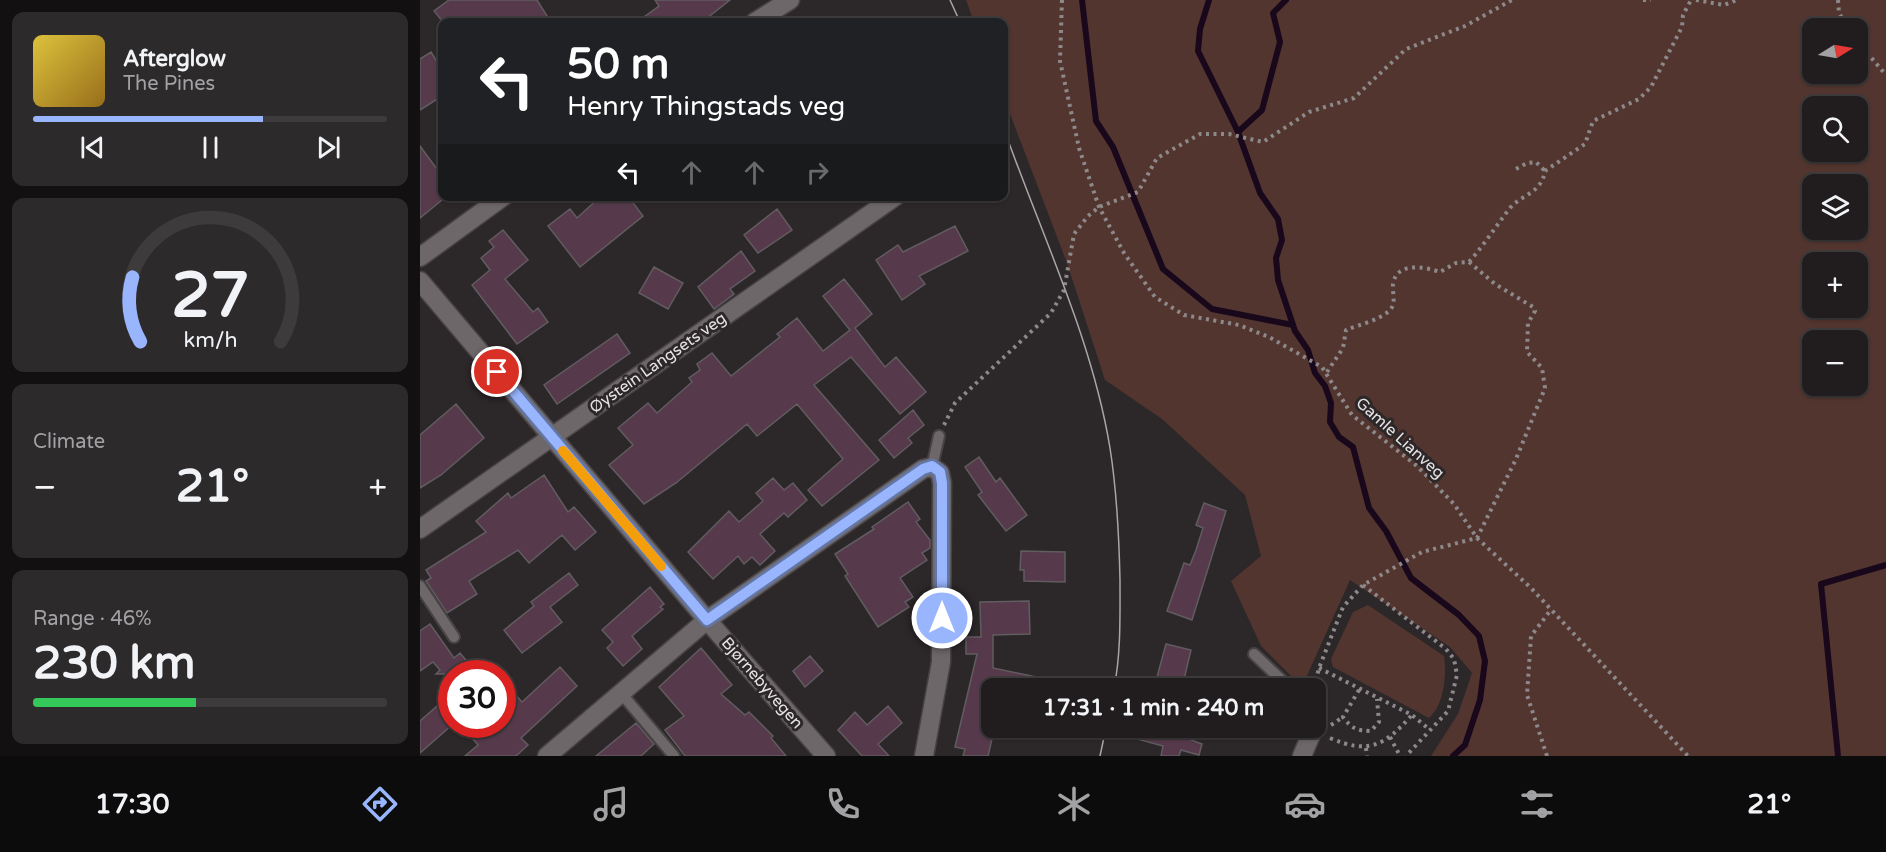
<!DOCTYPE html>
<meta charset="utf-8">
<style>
:root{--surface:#211d1f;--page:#2d2a2c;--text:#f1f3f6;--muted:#a2a2a4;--line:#3e3b3d;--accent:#99b5fd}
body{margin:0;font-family:"Varela Round",sans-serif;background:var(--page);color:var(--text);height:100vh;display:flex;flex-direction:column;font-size:22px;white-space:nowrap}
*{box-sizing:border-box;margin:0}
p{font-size:20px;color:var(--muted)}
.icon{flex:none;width:33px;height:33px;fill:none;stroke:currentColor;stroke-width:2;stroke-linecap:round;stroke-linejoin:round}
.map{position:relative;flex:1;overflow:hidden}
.details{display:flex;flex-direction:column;gap:12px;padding:12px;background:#121011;width:420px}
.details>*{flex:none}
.top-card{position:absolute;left:18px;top:18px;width:570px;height:183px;border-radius:12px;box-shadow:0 2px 4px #0004,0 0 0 2px var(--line);background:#202124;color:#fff;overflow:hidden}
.needle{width:39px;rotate:79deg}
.buttons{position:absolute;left:1382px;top:18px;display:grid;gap:12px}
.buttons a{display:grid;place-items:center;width:66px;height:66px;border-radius:12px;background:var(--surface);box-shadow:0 2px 4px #0004,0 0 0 2px var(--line);font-size:30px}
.speed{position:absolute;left:18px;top:660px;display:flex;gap:12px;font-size:30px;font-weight:700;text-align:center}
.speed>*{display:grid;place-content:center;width:78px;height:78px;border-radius:50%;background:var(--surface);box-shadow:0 2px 4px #0004,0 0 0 2px var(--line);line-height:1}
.speed .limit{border:9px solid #d22;background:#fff;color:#111}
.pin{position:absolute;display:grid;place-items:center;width:51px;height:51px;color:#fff;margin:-26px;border:3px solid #fff;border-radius:50%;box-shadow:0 2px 6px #0007}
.me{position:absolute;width:66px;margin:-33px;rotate:0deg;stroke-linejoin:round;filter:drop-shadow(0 0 4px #0008)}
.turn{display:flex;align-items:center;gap:21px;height:126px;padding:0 30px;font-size:27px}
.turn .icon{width:78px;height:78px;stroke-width:2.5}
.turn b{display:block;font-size:42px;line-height:51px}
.lanes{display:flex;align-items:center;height:57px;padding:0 30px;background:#0003;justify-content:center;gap:30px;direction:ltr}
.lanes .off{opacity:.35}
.big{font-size:45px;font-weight:800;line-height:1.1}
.details .widget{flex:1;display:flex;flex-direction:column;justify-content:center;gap:9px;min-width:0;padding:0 21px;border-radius:12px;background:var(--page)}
.details .dial{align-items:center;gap:0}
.dial svg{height:156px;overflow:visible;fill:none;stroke:var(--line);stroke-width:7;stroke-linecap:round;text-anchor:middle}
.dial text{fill:var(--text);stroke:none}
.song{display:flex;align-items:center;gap:18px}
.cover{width:72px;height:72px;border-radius:9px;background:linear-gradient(135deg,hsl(50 70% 55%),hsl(40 70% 35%))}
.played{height:6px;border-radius:3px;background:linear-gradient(90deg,var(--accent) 65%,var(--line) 65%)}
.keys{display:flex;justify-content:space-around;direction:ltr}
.heat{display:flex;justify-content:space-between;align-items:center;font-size:33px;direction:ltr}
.charge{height:9px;border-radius:4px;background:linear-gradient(90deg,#34c759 46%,var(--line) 0)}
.trip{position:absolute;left:561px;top:678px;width:345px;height:60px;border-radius:12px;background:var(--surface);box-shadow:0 2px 4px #0004,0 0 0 2px var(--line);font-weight:800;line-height:60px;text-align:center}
.tab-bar{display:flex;height:96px;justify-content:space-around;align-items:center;background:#0d0c0c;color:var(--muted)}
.tab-bar .icon{width:42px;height:42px}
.tab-bar .on{color:var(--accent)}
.tab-bar b{font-size:27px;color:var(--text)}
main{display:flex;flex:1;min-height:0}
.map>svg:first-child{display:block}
.green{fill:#52352e;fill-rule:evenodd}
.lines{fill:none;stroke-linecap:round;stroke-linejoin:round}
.stream{stroke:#19081c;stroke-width:6}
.building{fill:#563a4c;stroke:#615c5f;stroke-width:1.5}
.lane-casing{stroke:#474344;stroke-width:14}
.street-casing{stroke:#474344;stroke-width:21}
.path{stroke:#8d898a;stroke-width:4;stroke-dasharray:3 4.5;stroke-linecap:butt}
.lane{stroke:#6e6769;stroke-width:10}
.street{stroke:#6e6769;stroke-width:18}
.tram{stroke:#aaa6a7;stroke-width:1.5}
.route-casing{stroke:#6376a4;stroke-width:15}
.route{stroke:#99b5fd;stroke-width:10}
.slow{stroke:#f59e0b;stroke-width:10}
.labels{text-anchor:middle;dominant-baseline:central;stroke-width:6;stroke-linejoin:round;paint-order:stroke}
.street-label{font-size:16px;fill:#e7e3e4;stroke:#2c2729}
</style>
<main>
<section class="details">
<div class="widget">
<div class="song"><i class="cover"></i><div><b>Afterglow</b><p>The Pines</p></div></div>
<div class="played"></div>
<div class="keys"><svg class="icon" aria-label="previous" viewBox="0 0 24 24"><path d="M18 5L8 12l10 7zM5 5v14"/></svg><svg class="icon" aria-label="pause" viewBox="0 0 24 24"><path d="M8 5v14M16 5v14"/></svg><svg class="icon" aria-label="next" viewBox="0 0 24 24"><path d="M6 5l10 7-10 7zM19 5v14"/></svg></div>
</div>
<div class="widget dial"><svg viewBox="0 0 100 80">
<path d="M14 69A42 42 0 1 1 86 69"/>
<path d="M14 69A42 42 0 0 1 10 36" stroke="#99b5fd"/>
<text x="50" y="56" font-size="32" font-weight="700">27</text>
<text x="50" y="72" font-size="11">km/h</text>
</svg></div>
<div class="widget"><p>Climate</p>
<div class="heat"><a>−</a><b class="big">21°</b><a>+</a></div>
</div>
<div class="widget"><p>Range · 46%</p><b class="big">230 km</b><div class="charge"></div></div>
</section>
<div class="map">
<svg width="1466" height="756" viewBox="0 0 1466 756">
<rect width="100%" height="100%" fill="#2c2729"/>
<!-- green -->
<path class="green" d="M546,0h920v756h-455l27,-42 14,-41 -22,-26 -100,-67 -48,107 -41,-41 -30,-65 30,-25 -16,-61 -83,-76 -57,-39 -38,-117 -63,-165v-76h-30zM1392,28h45v46h-45zM1392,106h45v46h-45zM1392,184h45v46h-45zM1392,262h45v46h-45zM1392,340h45v46h-45z
M948,605l76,51c3,18 0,50 -15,62l-96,-51 -2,-8 22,-47z"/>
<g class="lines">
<!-- stream -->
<path class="stream" d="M662,0l14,121 17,26 50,122 49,40 81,16
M789,0l-9,29 -2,22 40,81
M866,0l-13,13 7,29 -18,68 -24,22 22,61 18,26 4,21 -6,18 2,22 17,51 13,19 7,23 10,13 6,17 -1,19 9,15 14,10 16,61 17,23 25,47 48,37 20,21 6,25 -5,39 -15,45 -12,11
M1418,756l-17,-172 65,-19"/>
</g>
<!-- building -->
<path class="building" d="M29,0h88l10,16 -10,6h-94l-9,-11z
M235,0h75l-28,22h-65l22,-16z
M11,52l11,18v26l-22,14v-51z
M0,146l22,30v24l-22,18z
M181,196h27l15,20 -63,51 -32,-41 22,-17 7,9z
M357,209l15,21 -34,23 -14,-18z
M535,226l13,25 -49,25 6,8 -23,16 -26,-40 22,-15 5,7z
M83,230l25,30 -23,19 28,33 5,-4 10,14 -31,22 -45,-59 18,-15 -9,-12 13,-11 -5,-6z
M321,251l14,20 -25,18 4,5 -20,15 -16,-22z
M234,267l29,16 -15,26 -29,-16z
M424,279l28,35 -17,14 30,39 11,-10 30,35 -26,22 -49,-57 -37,28 65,75 -57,46 -14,-16 35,-31 -46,-55 -40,32 -10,-12 -71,59 -32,21 -35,-39 24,-20 -15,-17 30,-25 9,10 35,-31 -3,-4 11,-8 -3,-6 15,-11 19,23 49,-39 -3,-3 20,-16 26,33 27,-21 -27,-34z
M197,334l13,19 -73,51 -13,-19z
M36,404l28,34 -43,37 -21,13v-53z
M493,410l11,15 -16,13 4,5 -18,15 -15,-18z
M559,457l17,25 4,-4 27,37 -21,16 -28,-36 4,-3 -17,-25z
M124,475l24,37 6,-5 22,25 -21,18 -13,-15 -33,28 -11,-13 -49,31 8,13 -30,19 -21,-32 5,-3 -5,-8 60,-38 -10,-11 32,-28 3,5z
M353,478l11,12 9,-7 14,17 -19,17 -4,-4 -24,21 15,17 -15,14 -8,-8 -8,7 -6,-8 -25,23 -25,-27 41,-41 10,11 24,-21 -7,-8z
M488,502l12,17 -4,3 14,18v8l-8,5 5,7 -27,18 13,19 -8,5 4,5 -31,20 -33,-51 3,-2 -13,-20 39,-25 -2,-2z
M784,503l22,8 -34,109 -25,-9 17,-48 6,2 6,-15 7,-22 -7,-3z
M601,551l44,1v30l-41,-1v-11h-4z
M149,573l9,12 -28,22 12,15 -40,31 -18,-23 30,-24 -3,-4z
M230,587l14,17 -4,3 3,2 -31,27 10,13 -19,17 -16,-18 6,-6 -11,-12z
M609,601l1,33 -37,1v33l63,13 -1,7h-63v51l-4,17h-25l2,-7 -10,-2 22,-93h-11v-17h15l-1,-35z
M10,624l24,34 6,-5 18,21h-42l4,-4 -7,-8 -13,9v-40z
M746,644l25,6 -9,38h-28z
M281,648l31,37 -11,9 24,21 4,-3 24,24 -2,2 15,18h-101l-20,-26 19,-14 -25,-29z
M390,656l13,15 -18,16 -12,-16z
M140,667l17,19 -56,52 7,7 -12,11h-51l13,-11 -18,-21h42v-44l20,22z
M32,693v32l-32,28v-32z
M468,706l14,17 -24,21 11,12h-27l-24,-26 17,-18 12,13z
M216,723l18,21 -13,12h-45z
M696,728h55l-1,4 32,12 -3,11 -18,-5 -2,6h-18l2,-10 -48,-13z"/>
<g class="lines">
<defs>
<path id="lane" d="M512,467l7,-31
M0,586l34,51
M834,654l36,34
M201,693l53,63"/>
<path id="street" d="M335,22l35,-22
M0,257l84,-61
M0,281l287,339 119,136
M0,529l476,-333
M127,756l160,-136 216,-151 9,-2 8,6 2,10 -1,179 -17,94
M882,756l11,-26"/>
</defs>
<!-- lane casing -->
<use href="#lane" class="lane-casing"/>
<!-- street casing -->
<use href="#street" class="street-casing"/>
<!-- path -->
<path class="path" d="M642,0l-2,61 19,87 20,59 25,46 31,44 29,18 55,10 30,12 53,30 30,48 65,51 37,38 23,34 54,50 157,168
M1223,0h8
M1276,0l28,5 13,-5
M1418,0l1,13 9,15
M1437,41l29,34
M1096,169l11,-6 9,-1 9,9
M907,372l16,-24 3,-18c13,-5 33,-10 43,-19 8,-7 3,-18 4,-27 4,-23 32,-17 47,-12l16,-9 13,-1c15,-17 27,-36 41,-54 12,-14 31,-14 35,-37l40,-27 8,-23 46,-22 12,-12 31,-60 1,-12 8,-15
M524,425l11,-22 96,-90 13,-23 10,-56 14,-18 11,-9 39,-15 19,-34 43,-24h29l34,8 46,-30 45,-14 52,-49 59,-23 47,-26
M943,585l83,64 8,10 3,16 -9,36 -42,45
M899,668l93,47 18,15
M894,688l5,-20 24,-61 20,-22 59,-33 55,-14 39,-79 29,-71 -3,-20 -15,-16 1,-29 7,-12 -2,-4 -38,-23 -26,-22
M939,690l-16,27c8,11 14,14 28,14l8,-9 -2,-23
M911,725l12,-8
M970,737l10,19
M910,738c39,17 55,7 81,-22
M946,748l1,8
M1127,756l-20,-61 4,-59 19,-25"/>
<!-- lane -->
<use href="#lane" class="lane"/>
<!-- street -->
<use href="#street" class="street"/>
<!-- tram -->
<path class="tram" d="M530,0l10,22
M584,129c37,105 88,209 106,319 7,44 9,87 10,132 0,35 1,74 -6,108
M680,756l6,-28"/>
</g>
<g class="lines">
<defs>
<path id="route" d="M77,372l210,248 216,-151 9,-3 8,6 2,11v135"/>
</defs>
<!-- route casing -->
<use href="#route" class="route-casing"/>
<!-- route -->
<use href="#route" class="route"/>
<!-- slow -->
<path class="slow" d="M143,451l98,115"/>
</g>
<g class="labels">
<!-- street labels -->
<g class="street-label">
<text transform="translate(238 363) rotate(-35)">Øystein Langsets veg</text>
<text transform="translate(980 438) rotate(42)">Gamle Lianveg</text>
<text transform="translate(342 683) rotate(49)">Bjørnebyvegen</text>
</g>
</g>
</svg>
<div class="buttons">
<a><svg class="needle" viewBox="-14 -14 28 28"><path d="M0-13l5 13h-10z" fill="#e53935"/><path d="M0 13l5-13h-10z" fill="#a2a2a4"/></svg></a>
<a><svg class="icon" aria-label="search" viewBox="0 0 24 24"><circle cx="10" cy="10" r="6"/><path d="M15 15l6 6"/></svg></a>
<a><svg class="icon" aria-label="layers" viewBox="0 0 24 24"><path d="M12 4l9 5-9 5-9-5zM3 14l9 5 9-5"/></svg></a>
<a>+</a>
<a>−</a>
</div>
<div class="speed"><div class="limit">30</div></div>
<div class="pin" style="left:77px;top:372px;background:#d93025"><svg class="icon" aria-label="arrive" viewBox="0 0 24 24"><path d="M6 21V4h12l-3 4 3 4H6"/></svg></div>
<svg class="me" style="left:522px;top:618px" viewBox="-20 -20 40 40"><circle r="17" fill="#99b5fd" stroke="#fff" stroke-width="3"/><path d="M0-11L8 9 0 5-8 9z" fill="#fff"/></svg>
<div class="trip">17:31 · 1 min · 240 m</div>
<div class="top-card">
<div class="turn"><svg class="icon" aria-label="left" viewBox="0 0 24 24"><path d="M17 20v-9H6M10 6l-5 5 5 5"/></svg><div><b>50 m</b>Henry Thingstads veg</div></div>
<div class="lanes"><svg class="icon" aria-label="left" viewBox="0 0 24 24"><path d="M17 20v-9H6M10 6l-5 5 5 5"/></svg><svg class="icon off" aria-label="ahead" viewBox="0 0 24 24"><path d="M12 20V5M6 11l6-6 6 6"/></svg><svg class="icon off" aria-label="ahead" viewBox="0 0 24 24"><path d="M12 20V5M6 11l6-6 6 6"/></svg><svg class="icon off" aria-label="right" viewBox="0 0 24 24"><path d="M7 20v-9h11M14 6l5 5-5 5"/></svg></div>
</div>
</div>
</main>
<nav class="tab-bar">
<b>17:30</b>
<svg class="icon on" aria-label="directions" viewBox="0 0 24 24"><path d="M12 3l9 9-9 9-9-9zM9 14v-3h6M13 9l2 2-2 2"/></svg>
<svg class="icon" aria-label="music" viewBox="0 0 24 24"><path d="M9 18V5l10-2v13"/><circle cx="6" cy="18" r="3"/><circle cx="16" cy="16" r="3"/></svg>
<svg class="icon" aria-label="phone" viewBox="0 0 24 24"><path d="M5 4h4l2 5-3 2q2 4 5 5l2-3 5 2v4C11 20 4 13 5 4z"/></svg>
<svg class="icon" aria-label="climate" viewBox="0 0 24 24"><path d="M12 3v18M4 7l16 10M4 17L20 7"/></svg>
<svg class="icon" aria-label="car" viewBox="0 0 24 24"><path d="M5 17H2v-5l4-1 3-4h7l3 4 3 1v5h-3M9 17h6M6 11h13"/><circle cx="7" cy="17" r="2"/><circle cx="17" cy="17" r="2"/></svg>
<svg class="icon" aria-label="filters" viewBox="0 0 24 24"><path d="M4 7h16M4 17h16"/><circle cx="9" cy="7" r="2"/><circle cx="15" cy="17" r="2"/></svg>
<b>21°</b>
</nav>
